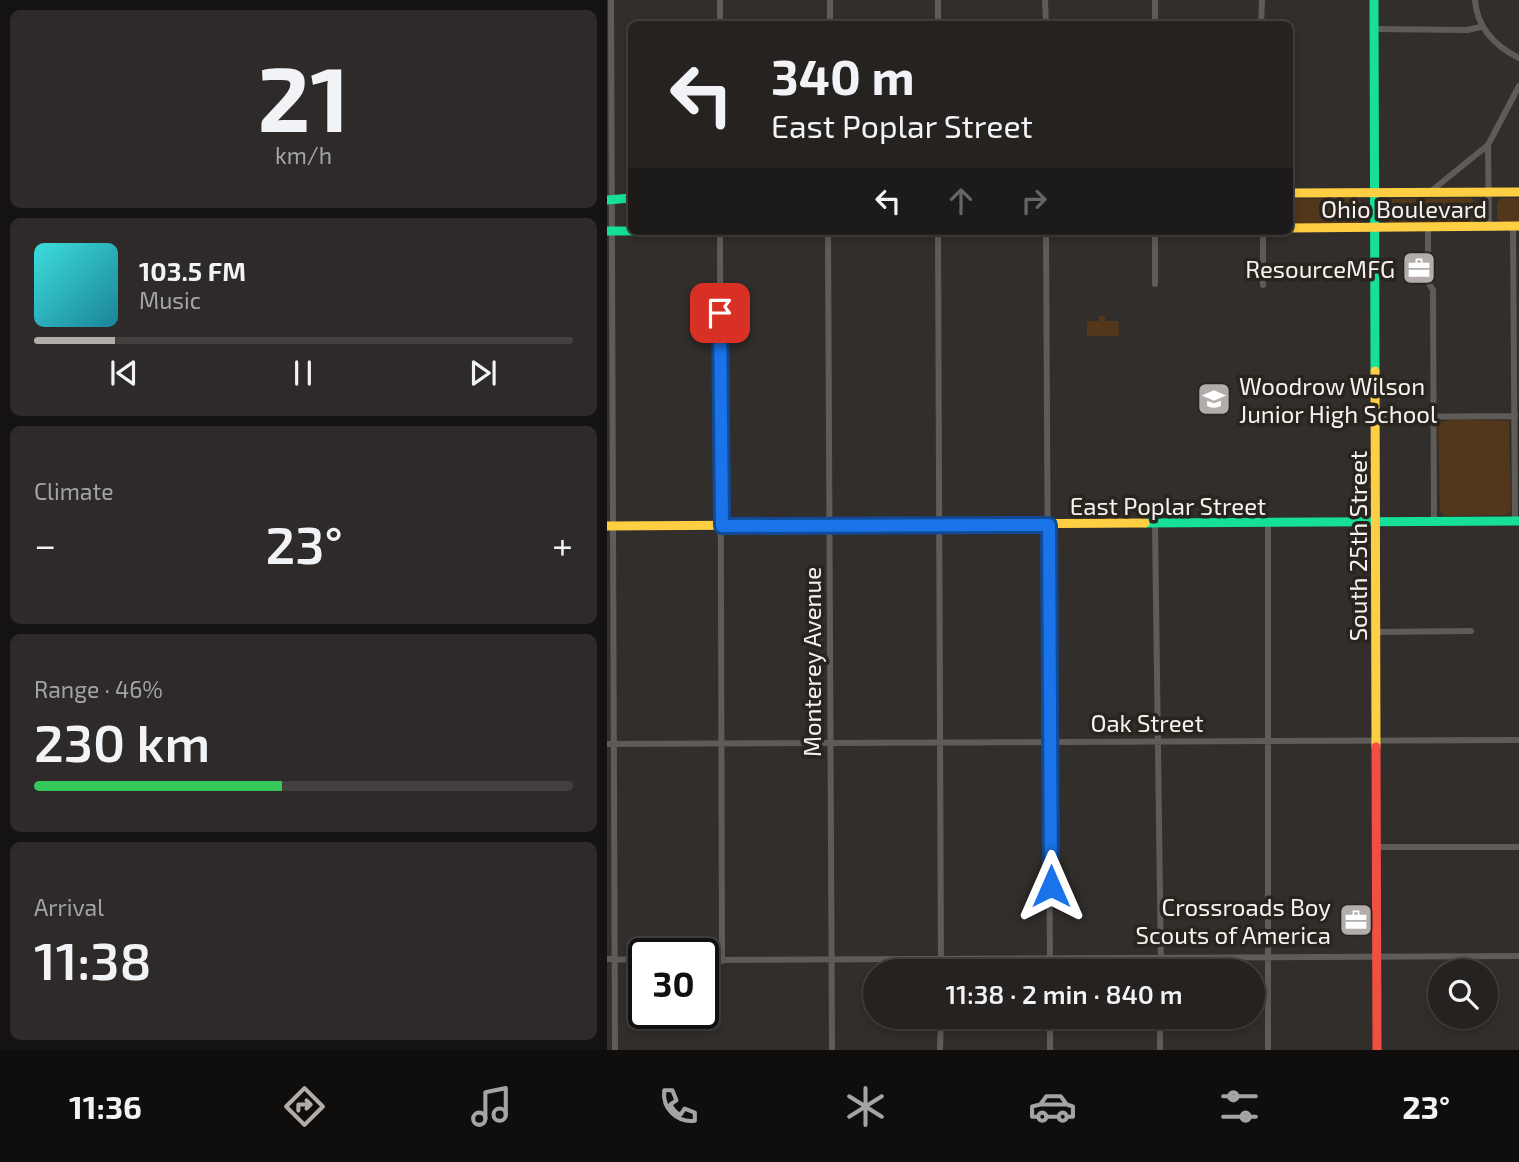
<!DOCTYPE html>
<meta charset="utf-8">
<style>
:root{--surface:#252220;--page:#2d2a29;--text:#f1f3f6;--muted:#a3a4a5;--line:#423f3e;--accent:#b2adaa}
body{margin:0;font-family:"Exo 2",sans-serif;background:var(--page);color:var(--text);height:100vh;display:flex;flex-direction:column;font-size:26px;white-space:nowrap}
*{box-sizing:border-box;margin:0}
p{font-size:23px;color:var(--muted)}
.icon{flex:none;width:38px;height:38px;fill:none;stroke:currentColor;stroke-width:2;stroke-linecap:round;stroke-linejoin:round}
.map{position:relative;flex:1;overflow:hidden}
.drawer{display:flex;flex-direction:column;gap:10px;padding:10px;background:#141312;width:607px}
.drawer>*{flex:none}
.guide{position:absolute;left:21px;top:21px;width:665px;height:214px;border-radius:10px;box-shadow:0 4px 10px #0003,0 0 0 2px var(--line);background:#252220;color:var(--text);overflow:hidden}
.controls{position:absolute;left:821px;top:959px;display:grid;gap:14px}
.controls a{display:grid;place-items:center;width:70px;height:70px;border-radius:50%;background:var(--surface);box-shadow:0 4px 10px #0003,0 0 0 2px var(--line);font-size:35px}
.speed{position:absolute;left:21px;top:938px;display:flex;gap:14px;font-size:35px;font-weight:700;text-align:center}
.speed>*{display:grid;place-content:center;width:91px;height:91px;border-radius:50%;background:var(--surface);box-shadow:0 4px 10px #0003,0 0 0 2px var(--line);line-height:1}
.speed .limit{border:4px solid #111;border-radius:10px;background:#fff;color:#111}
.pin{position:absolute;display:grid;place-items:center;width:60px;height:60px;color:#fff;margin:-30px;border-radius:14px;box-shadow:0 4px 10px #0006}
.me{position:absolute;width:77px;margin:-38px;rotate:0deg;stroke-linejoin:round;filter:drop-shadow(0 0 5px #0008)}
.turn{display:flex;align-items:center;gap:24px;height:147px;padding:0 28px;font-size:32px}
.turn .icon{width:91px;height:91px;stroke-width:2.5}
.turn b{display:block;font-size:49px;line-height:60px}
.lanes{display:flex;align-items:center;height:66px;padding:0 28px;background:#0003;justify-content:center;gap:35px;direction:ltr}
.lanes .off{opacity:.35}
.big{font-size:52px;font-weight:600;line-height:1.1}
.drawer .card{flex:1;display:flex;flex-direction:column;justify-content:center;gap:10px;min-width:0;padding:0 24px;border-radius:10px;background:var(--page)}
.drawer .dial{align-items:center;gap:0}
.dial b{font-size:91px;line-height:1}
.song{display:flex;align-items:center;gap:21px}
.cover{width:84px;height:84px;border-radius:10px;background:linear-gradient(135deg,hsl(180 70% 55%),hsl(190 70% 35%))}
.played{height:7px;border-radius:4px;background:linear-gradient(90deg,var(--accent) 15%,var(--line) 15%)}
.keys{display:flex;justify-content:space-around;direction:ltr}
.heat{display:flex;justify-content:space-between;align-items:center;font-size:38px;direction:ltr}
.charge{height:10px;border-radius:5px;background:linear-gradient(90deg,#34c759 46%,var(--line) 0)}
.trip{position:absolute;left:256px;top:959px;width:402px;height:70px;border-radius:35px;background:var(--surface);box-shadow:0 4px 10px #0003,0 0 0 2px var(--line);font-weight:600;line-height:70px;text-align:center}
.dock{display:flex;height:112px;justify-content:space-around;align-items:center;background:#0f0e0d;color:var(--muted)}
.dock .icon{width:49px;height:49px}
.dock .on{color:var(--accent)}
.dock b{font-size:32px;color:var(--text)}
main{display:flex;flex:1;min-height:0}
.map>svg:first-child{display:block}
.green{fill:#53371a}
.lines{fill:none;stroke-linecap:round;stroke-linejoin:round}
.street{stroke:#5e5b59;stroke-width:6}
.fast{stroke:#16e098;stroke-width:9}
.slow{stroke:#ffcf43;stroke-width:9}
.jam{stroke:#f24e42;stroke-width:9}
.route-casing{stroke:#114b97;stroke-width:18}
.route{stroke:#1a73e8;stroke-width:12}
.labels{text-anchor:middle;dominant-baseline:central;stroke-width:7;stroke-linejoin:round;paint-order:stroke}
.street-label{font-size:24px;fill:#f7f2ef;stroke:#2a241f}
.poi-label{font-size:24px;fill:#f7f2ef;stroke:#2a241f;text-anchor:end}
</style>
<main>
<section class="drawer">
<div class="card dial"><b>21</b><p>km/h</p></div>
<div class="card">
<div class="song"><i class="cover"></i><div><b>103.5 FM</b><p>Music</p></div></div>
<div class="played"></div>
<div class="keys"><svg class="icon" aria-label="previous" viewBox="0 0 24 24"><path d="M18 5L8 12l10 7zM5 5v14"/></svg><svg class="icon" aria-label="pause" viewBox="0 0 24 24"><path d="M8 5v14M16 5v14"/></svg><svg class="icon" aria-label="next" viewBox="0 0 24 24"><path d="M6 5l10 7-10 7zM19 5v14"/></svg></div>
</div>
<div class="card"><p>Climate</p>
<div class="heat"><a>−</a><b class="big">23°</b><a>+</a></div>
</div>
<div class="card"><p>Range · 46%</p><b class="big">230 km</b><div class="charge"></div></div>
<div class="card"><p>Arrival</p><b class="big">11:38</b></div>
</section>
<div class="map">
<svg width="912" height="1050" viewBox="0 0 912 1050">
<rect width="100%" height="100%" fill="#312e2b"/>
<!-- green -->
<path class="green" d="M751,198l4,5 1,14 -6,7h-67l-1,-25z
M864,198l5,5 1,14 -7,7h-78l-4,-4 -1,-18 6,-3z
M894,198h18v24h-18l-4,-4v-15z
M492,316h6v5h13l1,15h-32v-15h12z
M852,419l50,2 2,89 -5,5 -61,1 -5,-5 -2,-89z"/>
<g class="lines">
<!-- street -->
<path class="street" d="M4,0l4,1050
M331,0v24
M438,0l1,24
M548,0v24
M868,0c2,28 20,46 44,58
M113,24v-24
M223,24v-24
M654,24l1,-24
M767,29l93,1 14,-3
M881,145l1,82
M823,192l58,-47 31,-59
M821,227v55l5,8 1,233
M906,227l2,294
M113,231l2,730
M221,231l4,819
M331,231l3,740
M439,231l4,740
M548,231v53
M656,285v-54
M769,417l139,-1
M661,523v527
M548,525l6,446
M769,632l95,-1
M0,744l912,-4
M770,847h142
M0,959l37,1
M96,960l816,-4
M333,1050l1,-33
M443,1050v-33
M553,1050v-33"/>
<!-- fast -->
<path class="fast" d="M767,0l1,371
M0,200l24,-2
M0,231h256
M538,523l374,-2"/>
<!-- slow -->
<path class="slow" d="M682,193l230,-1
M682,228l230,-2
M768,371l1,376
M0,526l538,-3"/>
<!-- jam -->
<path class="jam" d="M769,747l1,303"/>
</g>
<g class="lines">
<defs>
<path id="route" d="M113,313l2,213 327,-1 2,361"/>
</defs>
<!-- route casing -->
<use href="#route" class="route-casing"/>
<!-- route -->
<use href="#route" class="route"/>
</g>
<!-- icons -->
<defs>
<symbol id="office-square" viewBox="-11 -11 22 22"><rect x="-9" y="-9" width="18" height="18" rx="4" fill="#b2adaa" stroke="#2a241f"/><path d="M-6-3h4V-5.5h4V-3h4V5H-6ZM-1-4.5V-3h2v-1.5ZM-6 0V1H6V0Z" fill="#fff"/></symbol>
<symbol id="school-square" viewBox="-11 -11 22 22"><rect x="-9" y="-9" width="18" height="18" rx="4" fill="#b2adaa" stroke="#2a241f"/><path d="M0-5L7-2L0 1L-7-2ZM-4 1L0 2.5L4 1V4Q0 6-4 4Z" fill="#fff"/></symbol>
</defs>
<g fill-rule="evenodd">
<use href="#office-square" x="793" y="249" width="38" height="38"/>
<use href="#school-square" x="588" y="380" width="38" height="38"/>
<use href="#office-square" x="730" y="901" width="38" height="38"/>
</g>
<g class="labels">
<!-- street labels -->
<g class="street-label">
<text x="797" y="208">Ohio Boulevard</text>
<text x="561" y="505">East Poplar Street</text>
<text transform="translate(750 546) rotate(-90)">South 25th Street</text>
<text transform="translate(204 662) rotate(-90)">Monterey Avenue</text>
<text x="540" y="722">Oak Street</text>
</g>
<!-- poi labels -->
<g class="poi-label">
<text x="788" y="268">ResourceMFG</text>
<text x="632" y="385" text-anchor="start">Woodrow Wilson<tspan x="632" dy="28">Junior High School</tspan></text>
<text x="724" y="906">Crossroads Boy<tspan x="724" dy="28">Scouts of America</tspan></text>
</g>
</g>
</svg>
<div class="controls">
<a><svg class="icon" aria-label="search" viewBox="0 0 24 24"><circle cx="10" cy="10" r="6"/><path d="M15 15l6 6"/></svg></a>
</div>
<div class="speed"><div class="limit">30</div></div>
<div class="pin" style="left:113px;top:313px;background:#d93025"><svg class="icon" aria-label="arrive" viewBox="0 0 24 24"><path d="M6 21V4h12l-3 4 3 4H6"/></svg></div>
<svg class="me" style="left:444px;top:886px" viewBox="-20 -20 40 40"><path d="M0-17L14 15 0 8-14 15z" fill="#1a73e8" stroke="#fff" stroke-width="4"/></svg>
<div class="trip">11:38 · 2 min · 840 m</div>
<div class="guide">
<div class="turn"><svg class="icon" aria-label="left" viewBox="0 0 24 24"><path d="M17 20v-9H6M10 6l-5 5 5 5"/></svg><div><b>340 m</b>East Poplar Street</div></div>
<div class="lanes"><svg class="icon" aria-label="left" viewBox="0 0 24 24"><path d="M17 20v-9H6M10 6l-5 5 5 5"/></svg><svg class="icon off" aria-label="ahead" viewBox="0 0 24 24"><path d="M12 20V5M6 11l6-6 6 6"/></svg><svg class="icon off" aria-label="right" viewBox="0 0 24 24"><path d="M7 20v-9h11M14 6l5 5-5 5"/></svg></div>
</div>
</div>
</main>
<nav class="dock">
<b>11:36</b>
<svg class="icon on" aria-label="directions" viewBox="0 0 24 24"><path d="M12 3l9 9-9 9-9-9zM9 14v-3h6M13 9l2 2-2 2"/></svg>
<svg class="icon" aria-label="music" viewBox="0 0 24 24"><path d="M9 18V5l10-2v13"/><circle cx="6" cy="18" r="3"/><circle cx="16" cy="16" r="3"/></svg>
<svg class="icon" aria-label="phone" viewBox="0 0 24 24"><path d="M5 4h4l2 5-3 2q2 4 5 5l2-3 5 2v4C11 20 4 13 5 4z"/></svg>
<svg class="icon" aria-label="climate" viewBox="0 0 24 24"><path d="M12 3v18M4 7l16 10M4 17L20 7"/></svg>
<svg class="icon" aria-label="car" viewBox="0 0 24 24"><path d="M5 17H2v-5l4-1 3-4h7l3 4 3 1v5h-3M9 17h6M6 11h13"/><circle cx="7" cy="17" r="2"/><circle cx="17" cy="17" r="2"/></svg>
<svg class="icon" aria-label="filters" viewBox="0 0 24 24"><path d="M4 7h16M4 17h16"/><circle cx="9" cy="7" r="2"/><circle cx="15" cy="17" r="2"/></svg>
<b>23°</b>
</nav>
